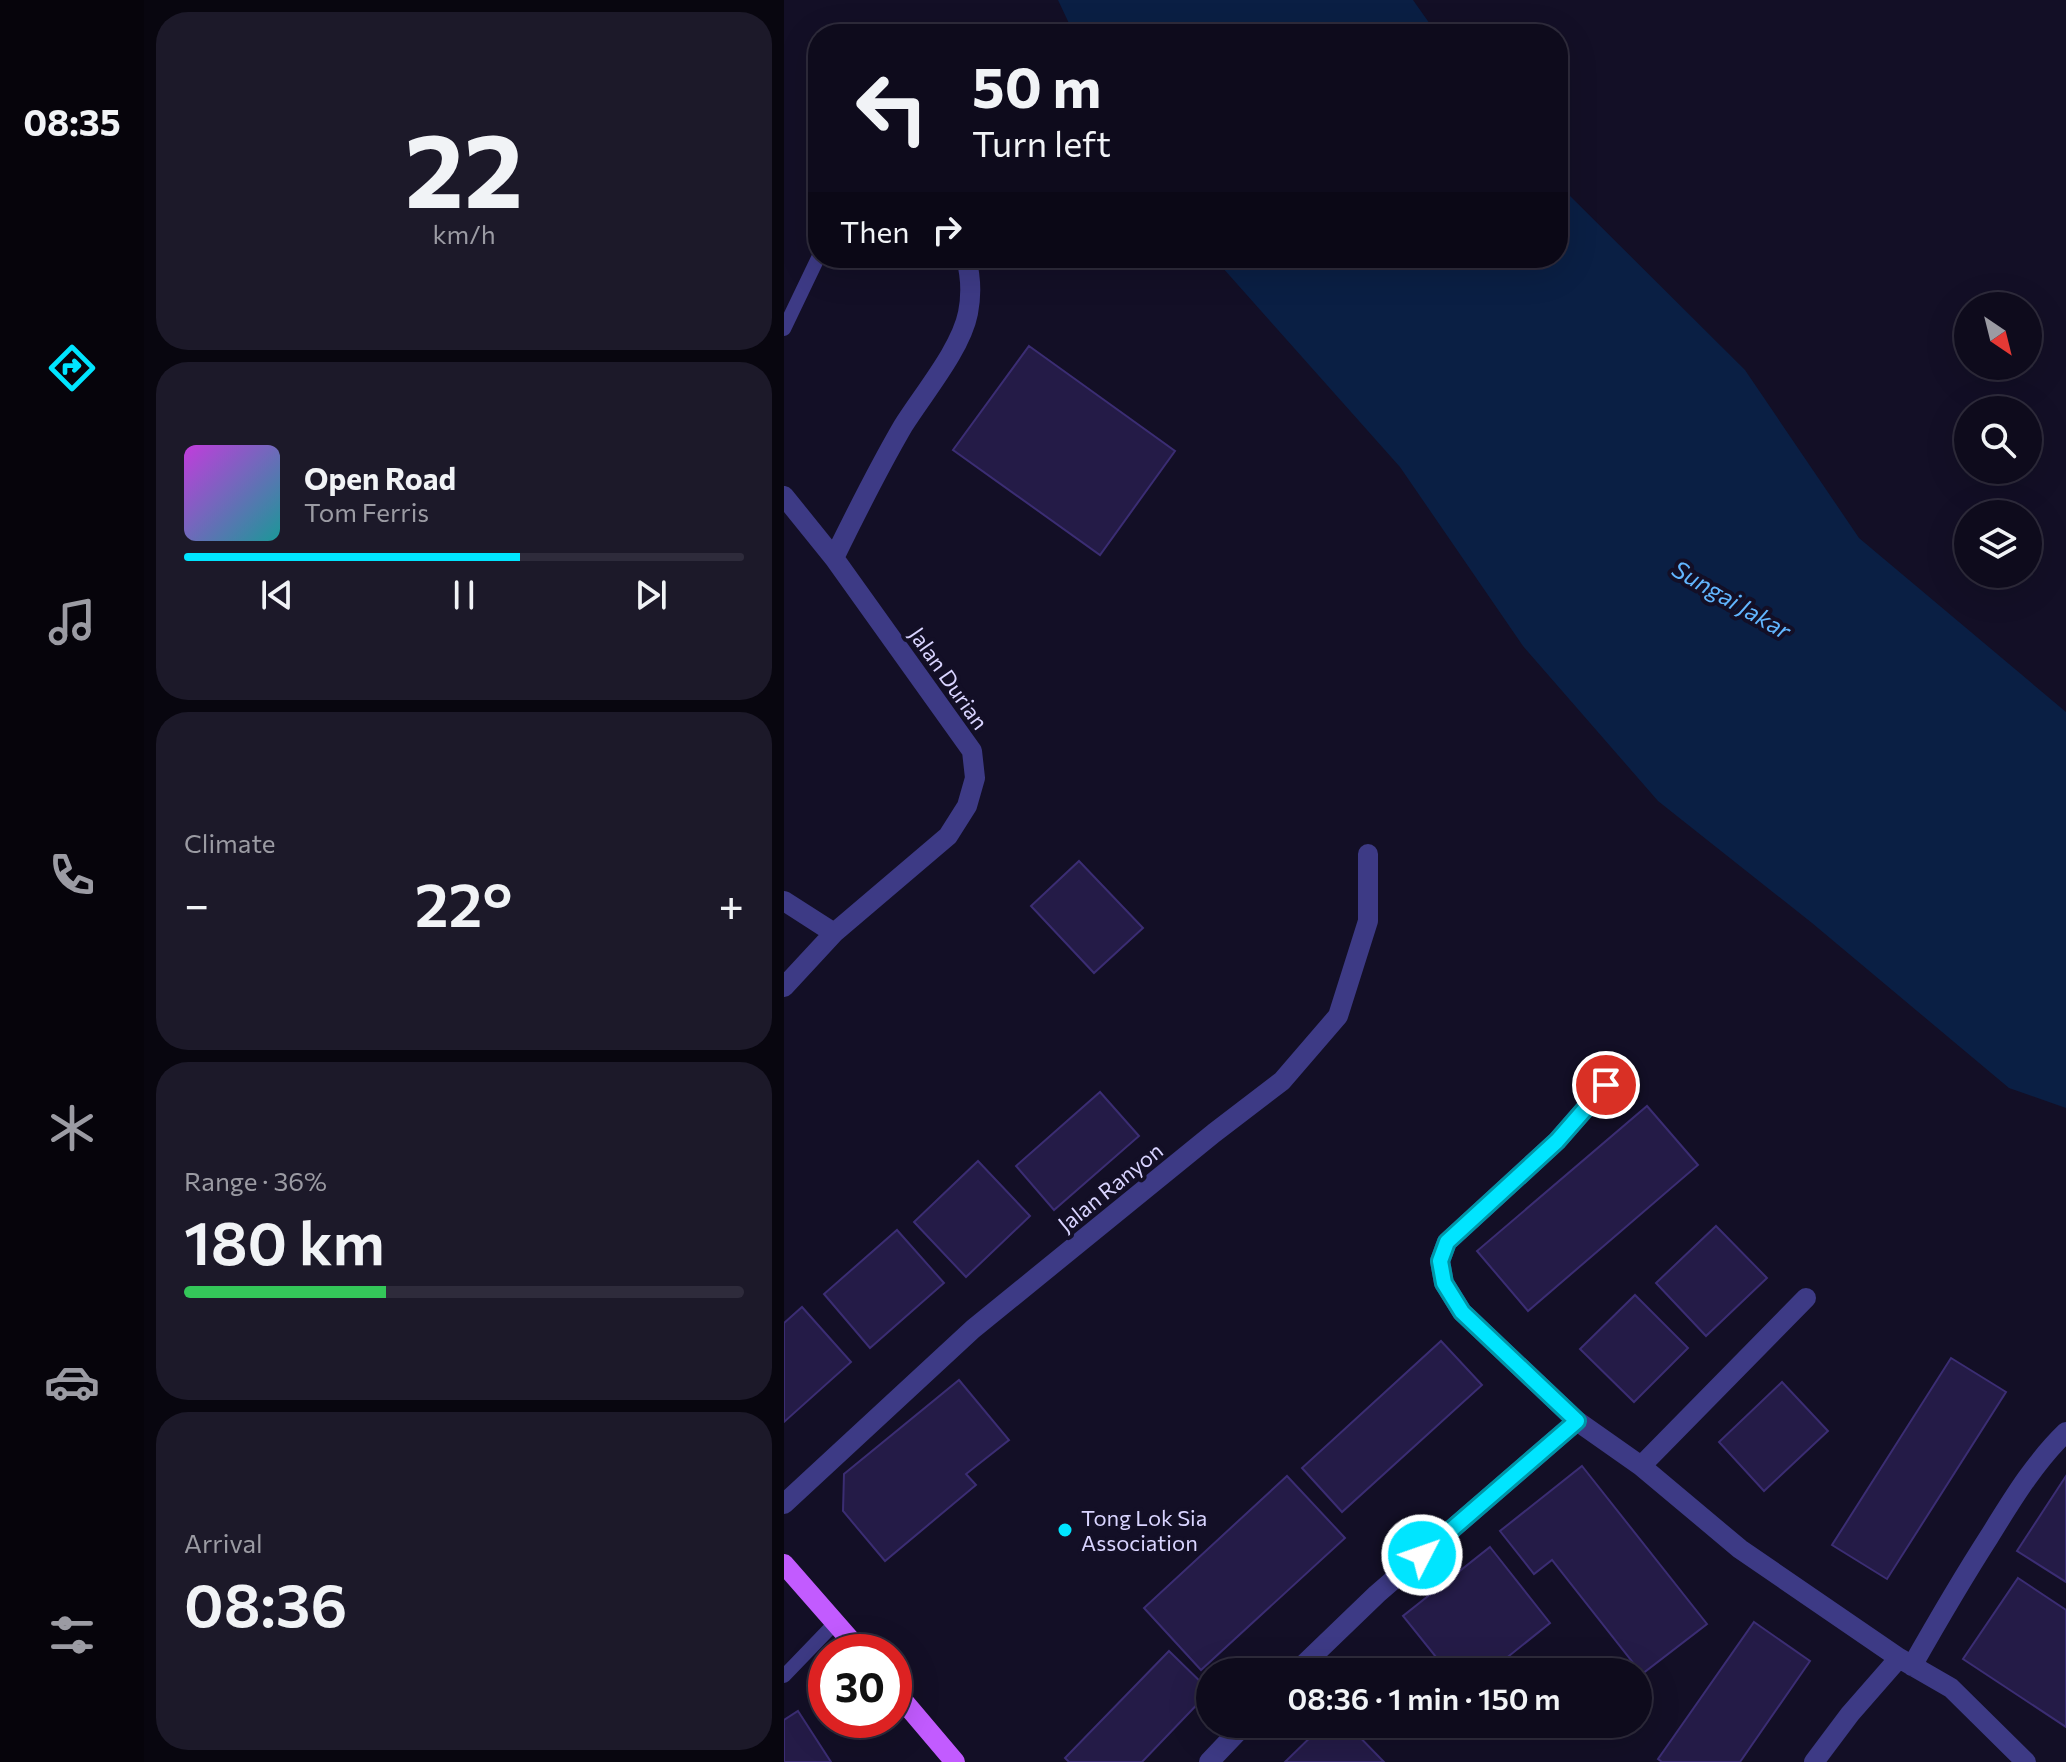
<!DOCTYPE html>
<meta charset="utf-8">
<style>
:root{--surface:#0e0b1c;--page:#1c1929;--text:#f1f3f6;--muted:#9b9ba3;--line:#2e2b3b;--accent:#00e5ff}
body{margin:0;font-family:Commissioner,sans-serif;background:var(--page);color:var(--text);height:100vh;display:flex;flex-direction:column;font-size:30px;white-space:nowrap}
*{box-sizing:border-box;margin:0}
p{font-size:26px;color:var(--muted)}
.icon{flex:none;width:44px;height:44px;fill:none;stroke:currentColor;stroke-width:2;stroke-linecap:round;stroke-linejoin:round}
.map{position:relative;flex:1;overflow:hidden}
.panel{display:flex;flex-direction:column;gap:12px;padding:12px;background:#08060f;width:640px}
.panel>*{flex:none}
.banner{position:absolute;left:24px;top:24px;width:760px;height:244px;border-radius:32px;box-shadow:0 8px 32px #0002,0 0 0 2px var(--line);background:#0e0b1c;color:var(--text);overflow:hidden}
.needle{width:52px;rotate:145deg}
.buttons{position:absolute;left:1170px;top:292px;display:grid;gap:16px}
.buttons a{display:grid;place-items:center;width:88px;height:88px;border-radius:50%;background:var(--surface);box-shadow:0 8px 32px #0002,0 0 0 2px var(--line);font-size:40px}
.speed{position:absolute;left:24px;top:1634px;display:flex;gap:16px;font-size:40px;font-weight:700;text-align:center}
.speed>*{display:grid;place-content:center;width:104px;height:104px;border-radius:50%;background:var(--surface);box-shadow:0 8px 32px #0002,0 0 0 2px var(--line);line-height:1}
.speed .limit{border:12px solid #d22;background:#fff;color:#111}
.pin{position:absolute;display:grid;place-items:center;width:68px;height:68px;color:#fff;margin:-34px;border:4px solid #fff;border-radius:50%;box-shadow:0 2px 8px #0007}
.me{position:absolute;width:88px;margin:-44px;rotate:49deg;stroke-linejoin:round;filter:drop-shadow(0 0 6px #0008)}
.turn{display:flex;align-items:center;gap:28px;height:168px;padding:0 32px;font-size:36px}
.turn .icon{width:104px;height:104px;stroke-width:2.5}
.turn b{display:block;font-size:56px;line-height:68px}
.then{display:flex;align-items:center;height:76px;padding:0 32px;background:#0003;gap:16px;font-size:30px}
.big{font-size:60px;font-weight:600;line-height:1.1}
.panel .card{flex:1;display:flex;flex-direction:column;justify-content:center;gap:12px;min-width:0;padding:0 28px;border-radius:32px;background:var(--page)}
.panel .dial{align-items:center;gap:0}
.dial b{font-size:104px;line-height:1}
.song{display:flex;align-items:center;gap:24px}
.cover{width:96px;height:96px;border-radius:12px;background:linear-gradient(135deg,hsl(290 70% 55%),hsl(180 70% 35%))}
.played{height:8px;border-radius:4px;background:linear-gradient(90deg,var(--accent) 60%,var(--line) 60%)}
.keys{display:flex;justify-content:space-around;direction:ltr}
.heat{display:flex;justify-content:space-between;align-items:center;font-size:44px;direction:ltr}
.charge{height:12px;border-radius:6px;background:linear-gradient(90deg,#34c759 36%,var(--line) 0)}
.trip{position:absolute;left:412px;top:1658px;width:456px;height:80px;border-radius:40px;background:var(--surface);box-shadow:0 8px 32px #0002,0 0 0 2px var(--line);font-weight:600;line-height:80px;text-align:center}
main{display:flex;flex:1;min-height:0}
.tabs{display:flex;flex-direction:column;width:144px;justify-content:space-around;align-items:center;background:#06040b;color:var(--muted)}
.tabs .icon{width:56px;height:56px}
.tabs .on{color:var(--accent)}
.tabs b{font-size:36px;color:var(--text)}
.map>svg:first-child{display:block}
.water{fill:#0a1f44}
.building{fill:#241b47;stroke:#3b2d73;stroke-width:2}
.lines{fill:none;stroke-linecap:round;stroke-linejoin:round}
.service{stroke:#3d3a85;stroke-width:14}
.minor{stroke:#3d3a85;stroke-width:20}
.primary{stroke:#c25bff;stroke-width:20}
.route-casing{stroke:#0095a6;stroke-width:20}
.route{stroke:#00e5ff;stroke-width:14}
.poi-dot{fill:#00e5ff;stroke:#130f26;stroke-width:3}
.labels{text-anchor:middle;dominant-baseline:central;stroke-width:8;stroke-linejoin:round;paint-order:stroke}
.street-label{font-size:22px;fill:#d9d4ff;stroke:#130f26}
.poi-label{font-size:22px;fill:#d9d4ff;stroke:#130f26;text-anchor:start}
.water-label{font-size:24px;font-style:italic;fill:#62b6ff;stroke:#130f26}
</style>
<main>
<nav class="tabs">
<b>08:35</b>
<svg class="icon on" aria-label="directions" viewBox="0 0 24 24"><path d="M12 3l9 9-9 9-9-9zM9 14v-3h6M13 9l2 2-2 2"/></svg>
<svg class="icon" aria-label="music" viewBox="0 0 24 24"><path d="M9 18V5l10-2v13"/><circle cx="6" cy="18" r="3"/><circle cx="16" cy="16" r="3"/></svg>
<svg class="icon" aria-label="phone" viewBox="0 0 24 24"><path d="M5 4h4l2 5-3 2q2 4 5 5l2-3 5 2v4C11 20 4 13 5 4z"/></svg>
<svg class="icon" aria-label="climate" viewBox="0 0 24 24"><path d="M12 3v18M4 7l16 10M4 17L20 7"/></svg>
<svg class="icon" aria-label="car" viewBox="0 0 24 24"><path d="M5 17H2v-5l4-1 3-4h7l3 4 3 1v5h-3M9 17h6M6 11h13"/><circle cx="7" cy="17" r="2"/><circle cx="17" cy="17" r="2"/></svg>
<svg class="icon" aria-label="filters" viewBox="0 0 24 24"><path d="M4 7h16M4 17h16"/><circle cx="9" cy="7" r="2"/><circle cx="15" cy="17" r="2"/></svg>
</nav>
<section class="panel">
<div class="card dial"><b>22</b><p>km/h</p></div>
<div class="card">
<div class="song"><i class="cover"></i><div><b>Open Road</b><p>Tom Ferris</p></div></div>
<div class="played"></div>
<div class="keys"><svg class="icon" aria-label="previous" viewBox="0 0 24 24"><path d="M18 5L8 12l10 7zM5 5v14"/></svg><svg class="icon" aria-label="pause" viewBox="0 0 24 24"><path d="M8 5v14M16 5v14"/></svg><svg class="icon" aria-label="next" viewBox="0 0 24 24"><path d="M6 5l10 7-10 7zM19 5v14"/></svg></div>
</div>
<div class="card"><p>Climate</p>
<div class="heat"><a>−</a><b class="big">22°</b><a>+</a></div>
</div>
<div class="card"><p>Range · 36%</p><b class="big">180 km</b><div class="charge"></div></div>
<div class="card"><p>Arrival</p><b class="big">08:36</b></div>
</section>
<div class="map">
<svg width="1282" height="1762" viewBox="0 0 1282 1762">
<rect width="100%" height="100%" fill="#130f26"/>
<!-- water -->
<path class="water" d="M274,0h355l24,34h-363z
M774,184l187,186 114,168 207,174v396l-57,-20 -197,-165 -154,-122 -135,-155 -123,-179 -186,-209h344z"/>
<!-- building -->
<path class="building" d="M245,346l146,105 -75,104 -147,-105z
M295,861l64,67 -49,45 -63,-67z
M316,1092l39,44 -85,74 -38,-44z
M863,1106l51,59 -170,146 -51,-60z
M194,1161l52,55 -64,61 -52,-55z
M932,1226l51,52 -61,58 -50,-53z
M113,1230l47,53 -74,65 -46,-54z
M851,1295l53,53 -54,54 -54,-53z
M18,1307l49,55 -67,60v-99z
M657,1341l41,44 -140,127 -40,-44z
M1167,1358l55,34 -119,187 -55,-34z
M175,1380l50,60 -43,34 10,11 -91,76 -42,-50 1,-37z
M998,1382l46,49 -64,60 -45,-49z
M798,1466l125,158 -65,50 -90,-114 -18,14 -34,-43z
M503,1476l58,62 -144,132 -57,-62z
M1282,1476v106l-49,-31z
M706,1547l60,76 -61,49h-41l-45,-56z
M1234,1578l48,32v117l-103,-68z
M970,1622l56,39 -70,101h-78l-4,-3z
M385,1651l41,40 -68,71h-73l-4,-4z
M14,1711l33,51h-47v-42z
M540,1724h23l37,38h-99z"/>
<g class="lines">
<!-- service -->
<path class="service" d="M0,329l34,-71
M0,1676l52,-54"/>
<!-- minor -->
<path class="minor" d="M0,496l50,62 138,193 3,27 -8,28 -19,30 -114,97 -50,54
M50,558c22,-45 44,-89 69,-132 20,-32 58,-77 65,-113 4,-20 3,-36 -2,-55
M0,901l50,32
M822,1085l-49,56 -110,101 -7,19 4,22 18,29 115,109 64,45 99,83 159,109 52,30 75,74
M857,1466l165,-168
M0,1504l189,-175 241,-196 68,-52 56,-65 30,-95v-67
M1128,1666c25,-44 50,-87 77,-129 23,-37 45,-74 77,-105
M512,1672l81,-78 200,-173
M425,1762l36,-38
M1030,1762l36,-48 49,-56"/>
<!-- primary -->
<path class="primary" d="M0,1564l77,88
M110,1690l61,72"/>
</g>
<g class="lines">
<defs>
<path id="route" d="M638,1555l155,-134 -115,-109 -18,-29 -4,-22 7,-19 110,-101 49,-56"/>
</defs>
<!-- route casing -->
<use href="#route" class="route-casing"/>
<!-- route -->
<use href="#route" class="route"/>
</g>
<!-- markers -->
<circle class="poi-dot" cx="281" cy="1530" r="8"/>
<g class="labels">
<!-- street labels -->
<g class="street-label">
<text transform="translate(165 678) rotate(55)">Jalan Durian</text>
<text transform="translate(326 1187) rotate(-39)">Jalan Ranyon</text>
</g>
<!-- poi labels -->
<g class="poi-label">
<text x="297" y="1517">Tong Lok Sia<tspan x="297" dy="25">Association</tspan></text>
</g>
<!-- water labels -->
<g class="water-label">
<text transform="translate(948 599) rotate(30)">Sungai Jakar</text>
</g>
</g>
</svg>
<div class="buttons">
<a><svg class="needle" viewBox="-14 -14 28 28"><path d="M0-13l5 13h-10z" fill="#e53935"/><path d="M0 13l5-13h-10z" fill="#9b9ba3"/></svg></a>
<a><svg class="icon" aria-label="search" viewBox="0 0 24 24"><circle cx="10" cy="10" r="6"/><path d="M15 15l6 6"/></svg></a>
<a><svg class="icon" aria-label="layers" viewBox="0 0 24 24"><path d="M12 4l9 5-9 5-9-5zM3 14l9 5 9-5"/></svg></a>
</div>
<div class="speed"><div class="limit">30</div></div>
<div class="pin" style="left:822px;top:1085px;background:#d93025"><svg class="icon" aria-label="arrive" viewBox="0 0 24 24"><path d="M6 21V4h12l-3 4 3 4H6"/></svg></div>
<svg class="me" style="left:638px;top:1555px" viewBox="-20 -20 40 40"><circle r="17" fill="#00e5ff" stroke="#fff" stroke-width="3"/><path d="M0-11L8 9 0 5-8 9z" fill="#fff"/></svg>
<div class="trip">08:36 · 1 min · 150 m</div>
<div class="banner">
<div class="turn"><svg class="icon" aria-label="left" viewBox="0 0 24 24"><path d="M17 20v-9H6M10 6l-5 5 5 5"/></svg><div><b>50 m</b>Turn left</div></div>
<div class="then">Then<svg class="icon" aria-label="right" viewBox="0 0 24 24"><path d="M7 20v-9h11M14 6l5 5-5 5"/></svg></div>
</div>
</div>
</main>
